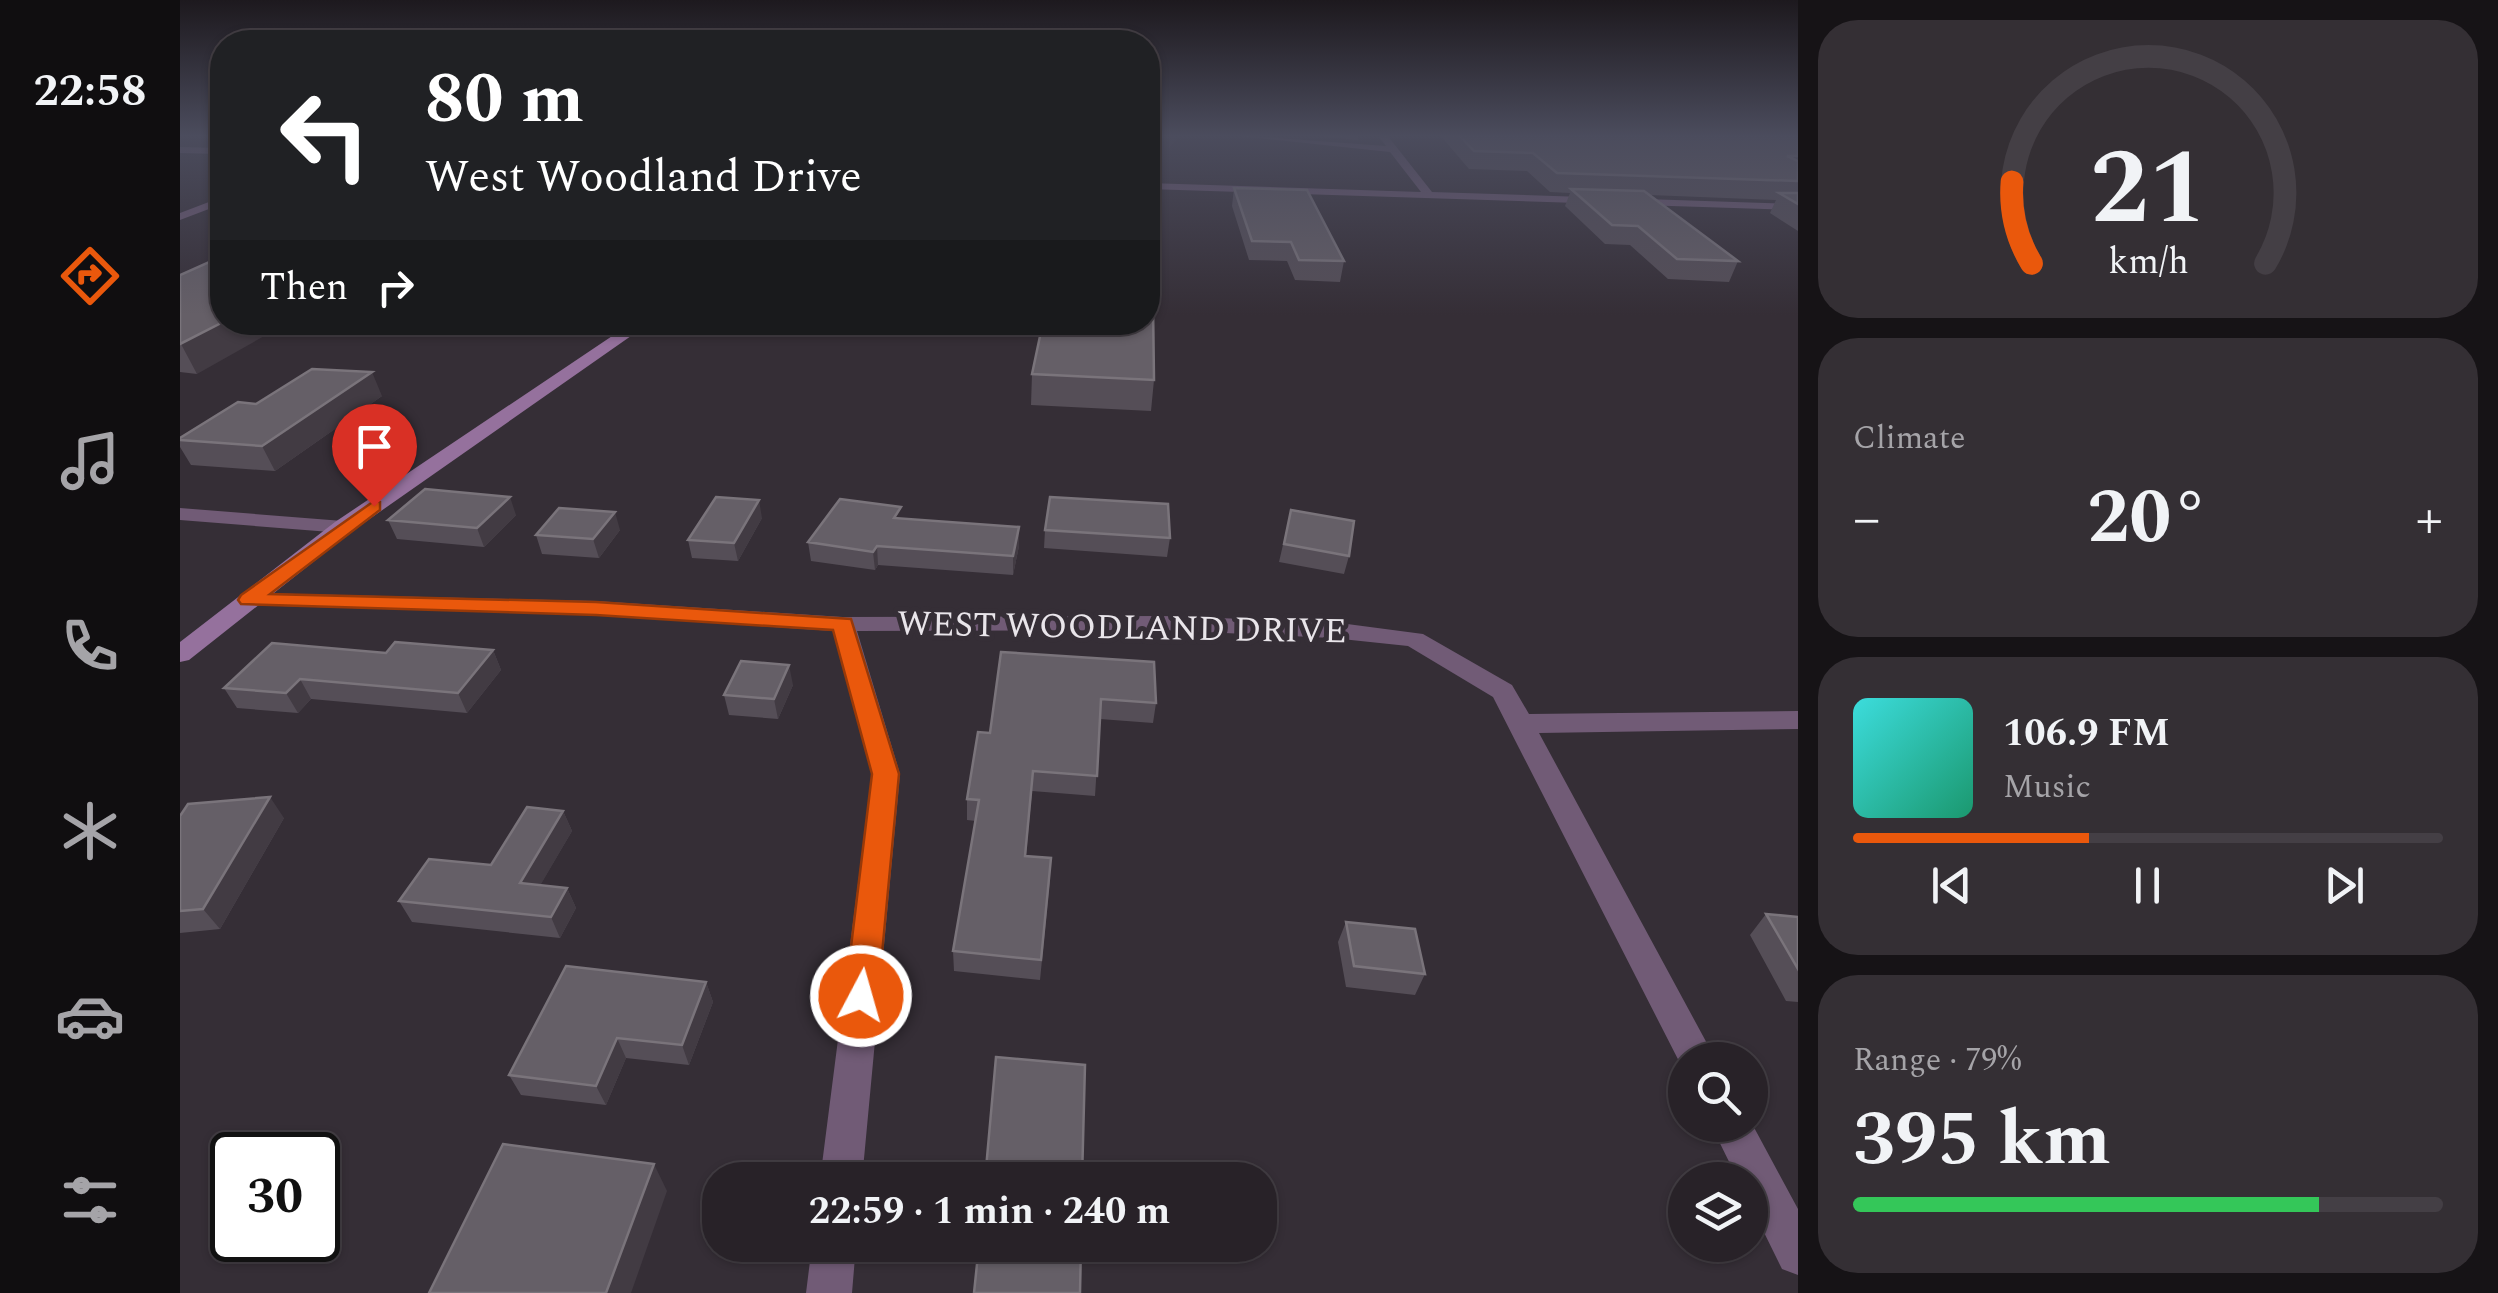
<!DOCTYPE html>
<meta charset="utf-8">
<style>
:root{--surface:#282228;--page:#342f34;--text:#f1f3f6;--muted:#a5a4a8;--line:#443f45;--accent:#ea580c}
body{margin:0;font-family:Spectral,serif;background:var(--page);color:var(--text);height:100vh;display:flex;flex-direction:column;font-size:38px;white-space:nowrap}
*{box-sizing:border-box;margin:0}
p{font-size:32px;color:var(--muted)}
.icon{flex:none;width:55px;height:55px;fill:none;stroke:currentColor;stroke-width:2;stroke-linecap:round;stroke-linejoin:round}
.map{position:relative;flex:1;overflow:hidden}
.drawer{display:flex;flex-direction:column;gap:20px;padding:20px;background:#161316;width:700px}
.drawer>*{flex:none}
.guide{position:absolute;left:30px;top:30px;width:950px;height:305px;border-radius:40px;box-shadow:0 2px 8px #0004,0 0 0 2px var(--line);background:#202124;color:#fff;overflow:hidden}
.controls{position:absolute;left:1488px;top:1042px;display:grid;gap:20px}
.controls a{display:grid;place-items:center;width:100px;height:100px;border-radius:50%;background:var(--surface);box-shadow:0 2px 8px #0004,0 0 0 2px var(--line);font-size:50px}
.speed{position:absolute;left:30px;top:1132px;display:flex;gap:20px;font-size:50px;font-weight:700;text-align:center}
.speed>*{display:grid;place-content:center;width:130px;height:130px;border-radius:50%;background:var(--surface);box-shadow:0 2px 8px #0004,0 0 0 2px var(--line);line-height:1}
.speed .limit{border:5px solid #111;border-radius:15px;background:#fff;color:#111}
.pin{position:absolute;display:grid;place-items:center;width:85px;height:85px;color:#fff;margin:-102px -42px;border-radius:50% 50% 50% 0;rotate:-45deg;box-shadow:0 0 10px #0007}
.pin .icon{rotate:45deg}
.me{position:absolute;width:110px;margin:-55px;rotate:6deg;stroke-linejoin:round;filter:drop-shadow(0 0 8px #0008)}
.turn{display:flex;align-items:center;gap:35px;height:210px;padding:0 50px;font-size:45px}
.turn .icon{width:130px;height:130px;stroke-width:2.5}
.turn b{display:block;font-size:70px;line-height:85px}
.then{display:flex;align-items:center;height:95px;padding:0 50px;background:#0003;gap:20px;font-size:38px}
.big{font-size:75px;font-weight:700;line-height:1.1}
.drawer .tile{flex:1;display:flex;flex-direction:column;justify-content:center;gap:15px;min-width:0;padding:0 35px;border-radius:40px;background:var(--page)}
.drawer .dial{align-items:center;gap:0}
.dial svg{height:260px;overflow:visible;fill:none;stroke:var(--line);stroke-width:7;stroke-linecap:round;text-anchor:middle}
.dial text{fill:var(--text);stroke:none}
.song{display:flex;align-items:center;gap:30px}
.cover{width:120px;height:120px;border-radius:15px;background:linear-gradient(135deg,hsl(180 70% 55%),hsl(160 70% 35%))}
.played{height:10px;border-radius:5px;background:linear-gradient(90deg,var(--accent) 40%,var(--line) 40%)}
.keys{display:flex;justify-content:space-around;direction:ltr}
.heat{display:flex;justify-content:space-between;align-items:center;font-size:55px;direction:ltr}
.charge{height:15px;border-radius:8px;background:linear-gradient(90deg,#34c759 79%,var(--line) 0)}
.trip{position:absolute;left:522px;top:1162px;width:575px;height:100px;border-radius:40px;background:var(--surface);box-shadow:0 2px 8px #0004,0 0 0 2px var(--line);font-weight:700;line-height:100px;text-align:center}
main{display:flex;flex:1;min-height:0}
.menu{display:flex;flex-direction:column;width:180px;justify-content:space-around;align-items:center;background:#100e10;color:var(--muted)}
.menu .icon{width:70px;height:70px}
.menu .selected{color:var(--accent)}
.menu b{font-size:45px;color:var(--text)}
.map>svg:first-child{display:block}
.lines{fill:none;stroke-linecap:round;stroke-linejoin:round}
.street{fill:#715b76;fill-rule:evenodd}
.secondary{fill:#95719d;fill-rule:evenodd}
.wall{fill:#554e57}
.shaded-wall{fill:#423b43}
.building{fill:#655f67;stroke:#7a747b;stroke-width:2.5}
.route{fill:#ea580c;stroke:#983908;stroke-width:2.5}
.labels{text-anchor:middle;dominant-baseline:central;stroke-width:10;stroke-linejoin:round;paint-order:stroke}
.street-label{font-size:35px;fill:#e9e5ea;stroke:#352e36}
</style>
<main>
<nav class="menu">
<b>22:58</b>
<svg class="icon selected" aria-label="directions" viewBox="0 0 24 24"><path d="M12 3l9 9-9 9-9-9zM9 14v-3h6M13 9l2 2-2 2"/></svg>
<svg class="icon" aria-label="music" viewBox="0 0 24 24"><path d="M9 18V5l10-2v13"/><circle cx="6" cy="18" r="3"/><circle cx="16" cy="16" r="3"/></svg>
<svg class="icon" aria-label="phone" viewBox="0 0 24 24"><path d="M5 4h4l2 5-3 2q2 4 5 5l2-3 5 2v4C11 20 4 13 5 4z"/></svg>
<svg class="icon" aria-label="climate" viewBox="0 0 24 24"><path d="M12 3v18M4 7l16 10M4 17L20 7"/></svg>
<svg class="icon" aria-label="car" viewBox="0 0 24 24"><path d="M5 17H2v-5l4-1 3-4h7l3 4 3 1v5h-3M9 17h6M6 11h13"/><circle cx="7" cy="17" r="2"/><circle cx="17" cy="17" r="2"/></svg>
<svg class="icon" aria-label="filters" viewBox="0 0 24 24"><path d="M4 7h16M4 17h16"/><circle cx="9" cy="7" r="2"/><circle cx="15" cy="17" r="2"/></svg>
</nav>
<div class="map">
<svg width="1618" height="1293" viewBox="0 0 1618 1293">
<rect width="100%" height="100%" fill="#352e36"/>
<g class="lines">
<!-- street -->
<path class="street" d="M1041,134l165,12 -7,-9 8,-2 45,57 366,12v6l-650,-21v-6l273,9 -31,-40z
M0,147l42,1v6l-42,-1z
M42,197v7l-42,16v-7z
M0,508l163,13 11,6 -11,6 -163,-13z
M69,593l347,8 247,16 319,-1 170,6 91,12 89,51 17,29 269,-3v18l-259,4 177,327h-31v13l-192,-376 -85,-51 -76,-8 -170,-8 -305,1 43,143 -38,406h-42l52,-406 -39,-143 -237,-16 -355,-10 -4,-5 4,-5z
M1570,1120l48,89v66l-16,-6 -32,-65v-24h-12l-27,-55h39z
M632,1245h44l-4,48h-46z"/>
<!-- secondary -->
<path class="secondary" d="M453,322h18l-300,210 -162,128 -9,2v-20l155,-120z"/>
</g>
<!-- wall -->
<path class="wall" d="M1115,134h64l-1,6z
M1259,134h359v97l-28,-18 6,-13 -126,-5 88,66 -9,21 -61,-3 -38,-34 -25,-1 -40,-38 5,-13 -20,-1 -23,-21 -58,-2z
M1054,188l110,73 -4,21 -45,-2 -8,-19 -38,-1 -17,-54z
M0,275l17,99 -17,-2z
M852,374l122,6 -3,31 -120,-6z
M202,396l-107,75 -84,-6 -11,-18v-9l76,-34z
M1111,510l58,46 -5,18 -65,-12z
M336,515l-32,32 -87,-8 -9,-19z
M582,518l-24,43 -46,-3 -4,-18z
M722,519l117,27 -6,29 -135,-10 -3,5 -64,-9 -3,-19z
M440,530l-21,28 -57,-4 -6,-19z
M865,530l125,8 -3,19 -123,-9z
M313,650l8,20 -34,43 -156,-14 -13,14 -61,-5 -13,-20 162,-35z
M821,652l155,51 -3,20 -53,-4 -5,77 -63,-5 -6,65 24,23 -10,101 -86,-9 -1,-20 23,-130 -9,-1v-21l23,-66z
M613,685l-15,34 -49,-4 -5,-20z
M383,811l9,20 -32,54 27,3 9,20 -16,30 -148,-16 -13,-21 92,-36z
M0,816l104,2 -64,111 -40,4z
M1586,914l32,3v85l-12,-1 -36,-66z
M1166,922l79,52 -10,21 -69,-8 -8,-45z
M526,982l7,20 -24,63 -63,-7 -20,47 -85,-10 -12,-20z"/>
<!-- shaded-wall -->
<path class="shaded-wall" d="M993,134h8l-12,14 1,-10z
M43,322h66l-92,52 -16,-30z
M192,372l10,24 -107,75 -13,-25z
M330,497l6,18 -32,32 -7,-19z
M579,500l3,18 -24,43 -4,-18z
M435,512l5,18 -21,28 -6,-19z
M839,527v19l-6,29v-19z
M697,546l1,19 -3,5 -2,-18z
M313,650l8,20 -34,43 -9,-20z
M609,665l4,20 -15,34 -4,-20z
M120,679l11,20 -13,14 -12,-20z
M853,771l-1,20 -8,85 1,-20z
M90,797l14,21 -64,111 -17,-20z
M383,811l9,20 -42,72 -10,-20z
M387,888l9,20 -16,30 -9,-21z
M526,982l7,20 -24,63 -7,-20z
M437,1038l9,20 -20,47 -10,-19z
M474,1164l13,27 -36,102h-25z"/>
<!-- building -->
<path class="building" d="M1278,134h340v22h-11l11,5v20l-241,-8 -24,-20 -59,-2z
M1054,188l73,2 37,71 -45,-1 -8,-18 -39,-1z
M1391,189l73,2 94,70 -61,-2 -39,-33 -26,-1z
M1599,193h19v11z
M36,259h6l1,63 -43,22v-69z
M968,302l5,1 1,77 -122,-6 11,-52h105z
M132,369l60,3 -110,74 -82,-6v-2l58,-36 18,2z
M245,489l85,8 -33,31 -89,-8z
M536,497l43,3 -25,43 -46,-3z
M870,497l118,7 2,34 -125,-8z
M660,499l61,8 -7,11 125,9 -6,29 -136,-10 -4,6 -65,-10z
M379,508l56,4 -22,27 -57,-4z
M1111,510l63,11 -5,35 -65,-12z
M215,642l98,8 -35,43 -158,-14 -14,14 -62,-5 48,-45 114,10z
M821,652l153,10 2,41 -55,-4 -4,77 -64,-5 -8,85 26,2 -10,102 -88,-9 26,-151 -12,-1 11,-67 12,1z
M561,661l48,4 -15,34 -50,-4z
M90,797l-67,112 -23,2v-95l8,-12z
M347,807l36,4 -43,72 47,5 -16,29 -152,-16 30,-42 62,6z
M1586,914l32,3v52z
M1166,922l69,7 10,45 -71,-8z
M386,966l140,16 -24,63 -65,-7 -21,48 -87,-11z
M816,1057l89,8 -3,115h-97z
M323,1144l151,20 -48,129h-177z
M799,1245h102l-1,48h-106z"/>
<!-- sky -->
<linearGradient id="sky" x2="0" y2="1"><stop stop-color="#1d191e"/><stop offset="0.43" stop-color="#4b4c5d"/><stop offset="1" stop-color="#4b4c5d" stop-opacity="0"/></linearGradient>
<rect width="1618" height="315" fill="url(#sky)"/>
<!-- route -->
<path class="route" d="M194,501l6,1v8l-110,84 326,8 255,17 48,155 -21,222 -5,10 -12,4 -11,-4 -5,-10 27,-222 -39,-144 -237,-15 -355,-11 -3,-4 3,-5z"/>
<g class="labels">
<!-- street labels -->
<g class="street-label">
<text transform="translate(942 628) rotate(1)">WEST WOODLAND DRIVE</text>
</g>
</g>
</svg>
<div class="controls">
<a><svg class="icon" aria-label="search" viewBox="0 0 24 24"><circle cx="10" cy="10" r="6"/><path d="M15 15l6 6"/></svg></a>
<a><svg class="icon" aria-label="layers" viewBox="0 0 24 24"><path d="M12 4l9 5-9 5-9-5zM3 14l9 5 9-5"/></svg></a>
</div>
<div class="speed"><div class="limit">30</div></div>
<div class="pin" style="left:194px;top:506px;background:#d93025"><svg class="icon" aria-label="arrive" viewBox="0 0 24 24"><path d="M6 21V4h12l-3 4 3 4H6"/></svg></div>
<svg class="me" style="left:681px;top:996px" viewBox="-20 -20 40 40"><circle r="17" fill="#ea580c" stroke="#fff" stroke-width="3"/><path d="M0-11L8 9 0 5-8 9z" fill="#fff"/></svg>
<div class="trip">22:59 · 1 min · 240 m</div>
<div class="guide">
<div class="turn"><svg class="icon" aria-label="left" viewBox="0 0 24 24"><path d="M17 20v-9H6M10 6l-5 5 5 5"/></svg><div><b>80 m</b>West Woodland Drive</div></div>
<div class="then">Then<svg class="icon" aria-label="right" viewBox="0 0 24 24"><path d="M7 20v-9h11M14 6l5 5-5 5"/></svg></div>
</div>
</div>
<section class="drawer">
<div class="tile dial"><svg viewBox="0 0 100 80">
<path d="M14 69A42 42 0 1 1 86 69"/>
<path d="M14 69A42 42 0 0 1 8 44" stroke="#ea580c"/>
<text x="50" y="56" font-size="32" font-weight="700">21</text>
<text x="50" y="72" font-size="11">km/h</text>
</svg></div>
<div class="tile"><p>Climate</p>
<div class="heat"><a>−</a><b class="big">20°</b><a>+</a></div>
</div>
<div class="tile">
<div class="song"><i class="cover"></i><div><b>106.9 FM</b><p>Music</p></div></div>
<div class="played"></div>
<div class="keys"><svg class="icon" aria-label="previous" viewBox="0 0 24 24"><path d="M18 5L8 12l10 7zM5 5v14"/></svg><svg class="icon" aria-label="pause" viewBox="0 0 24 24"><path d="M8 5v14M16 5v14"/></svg><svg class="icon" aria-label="next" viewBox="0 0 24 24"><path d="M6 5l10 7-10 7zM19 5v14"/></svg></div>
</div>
<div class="tile"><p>Range · 79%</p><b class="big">395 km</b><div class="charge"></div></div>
</section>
</main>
